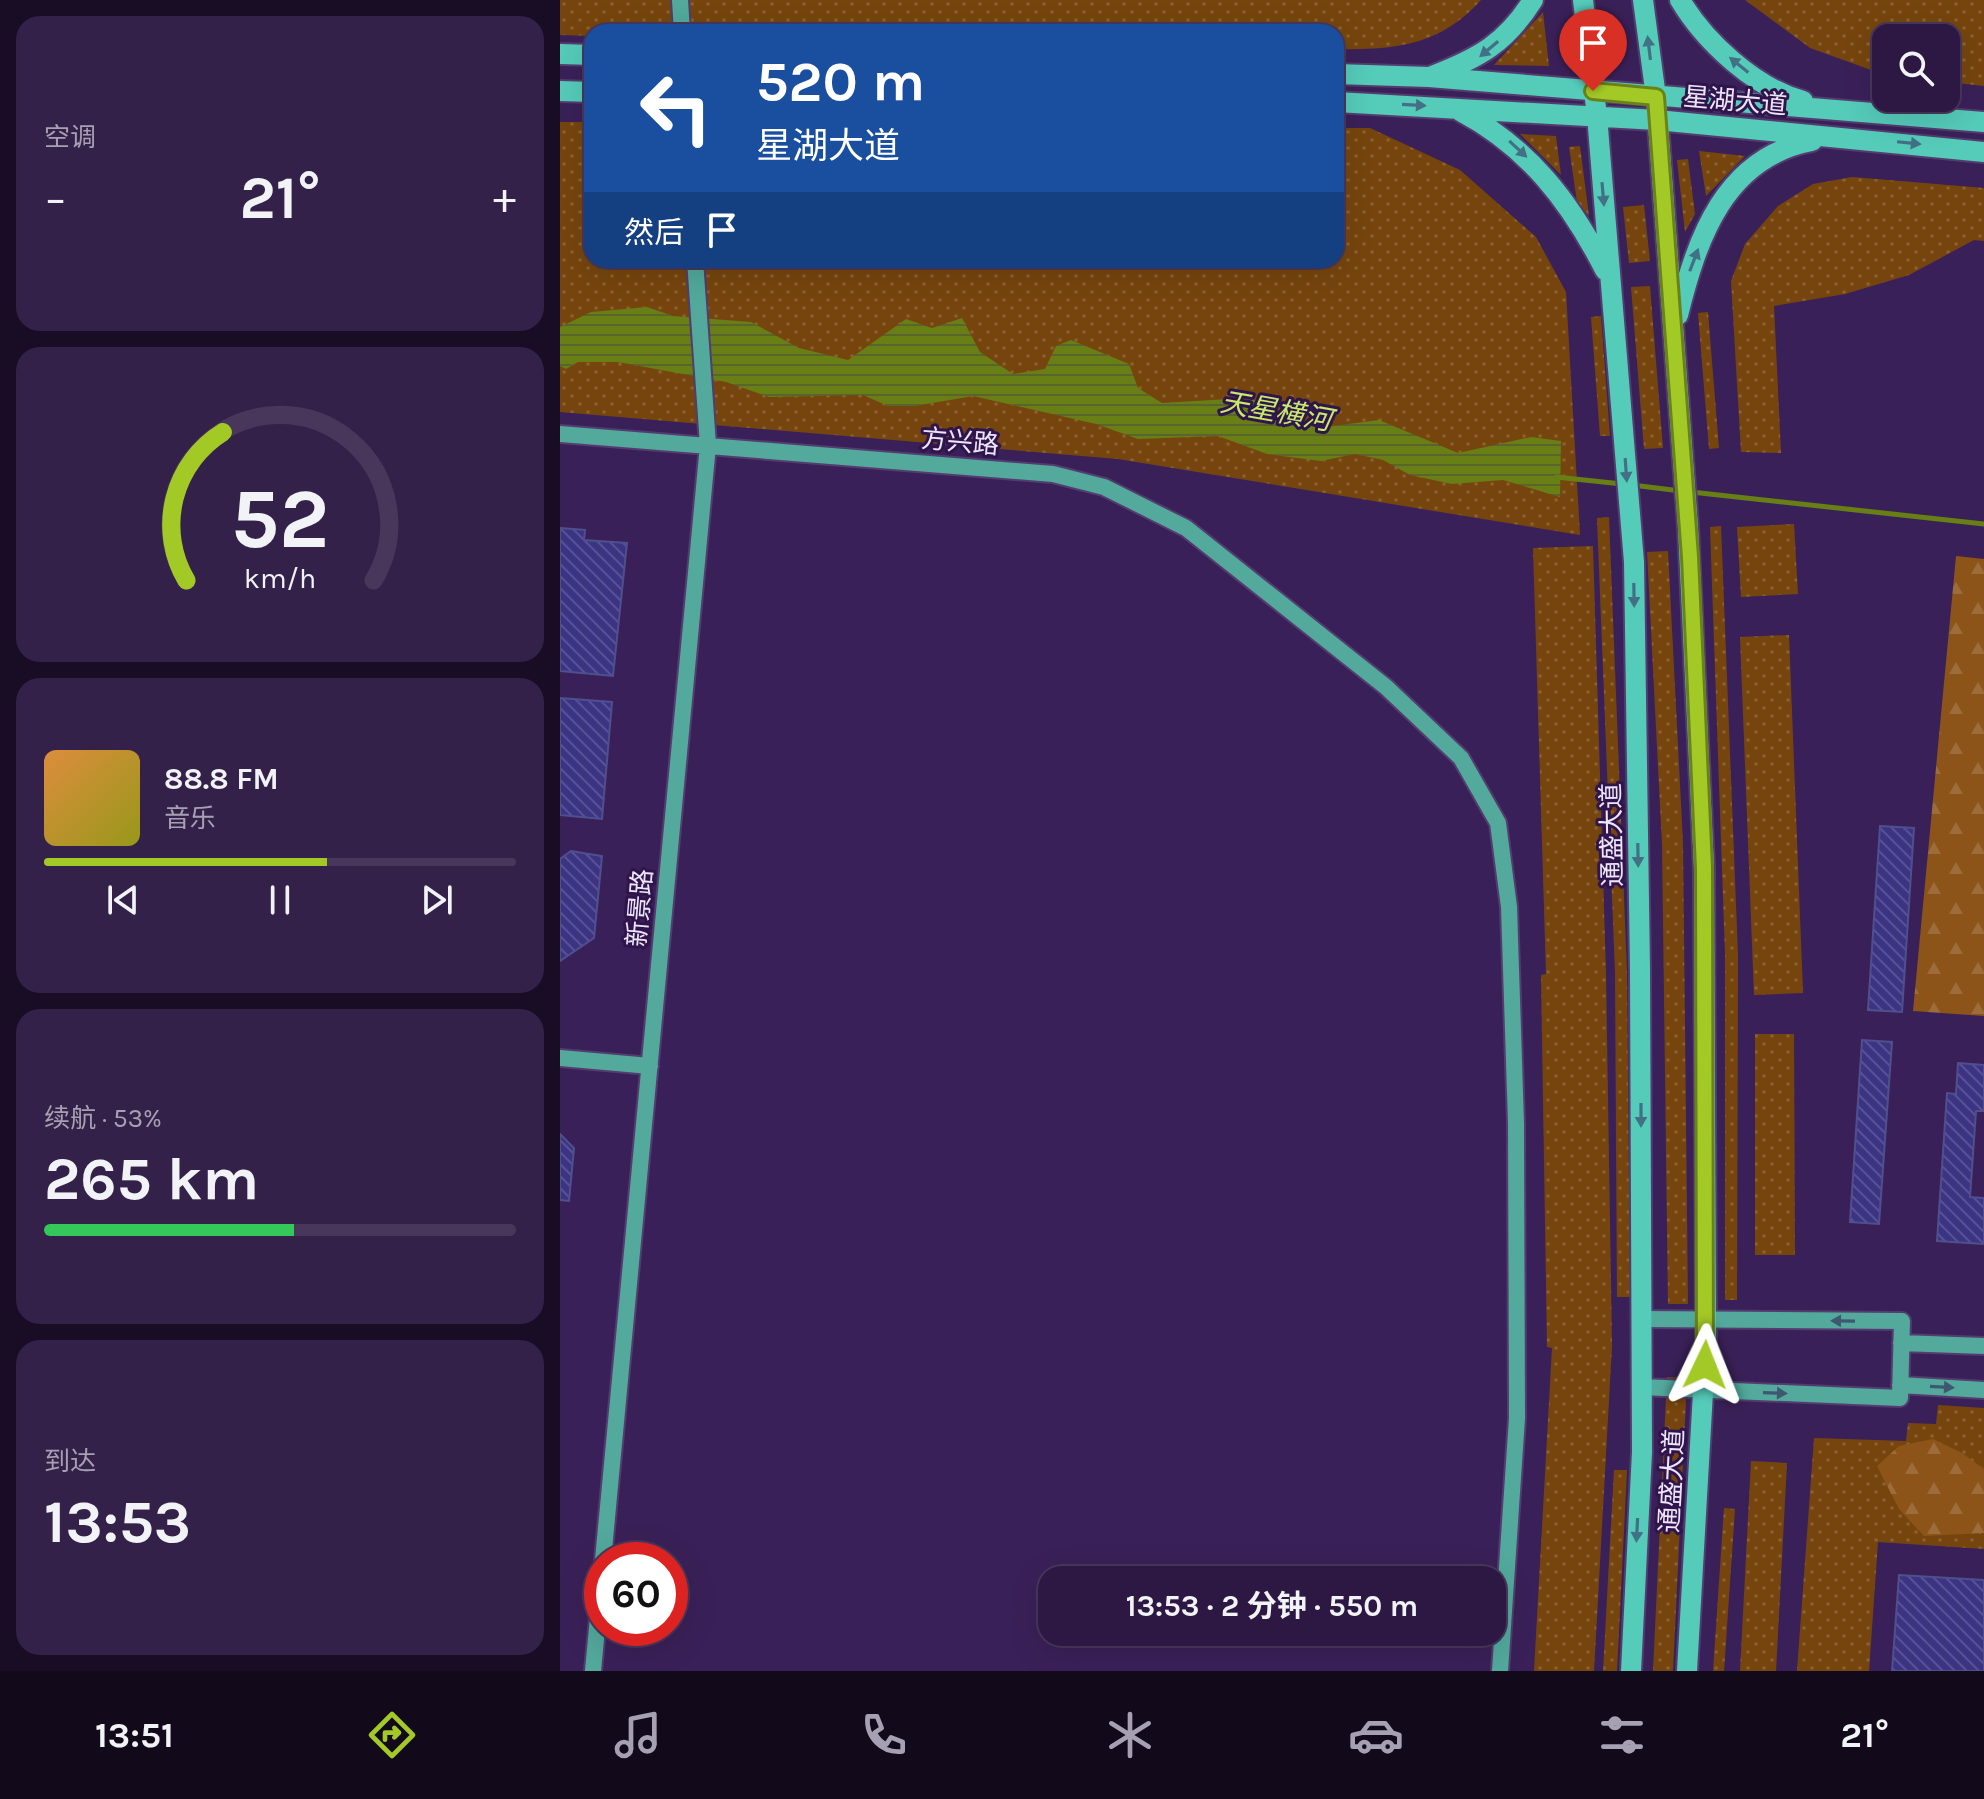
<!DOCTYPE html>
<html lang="zh">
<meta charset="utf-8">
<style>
:root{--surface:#2c1842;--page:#342149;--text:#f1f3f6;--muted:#a6a0b2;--line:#48375b;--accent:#a3c926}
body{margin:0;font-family:Karla,"Noto Sans SC",sans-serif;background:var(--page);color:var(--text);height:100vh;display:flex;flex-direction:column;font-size:30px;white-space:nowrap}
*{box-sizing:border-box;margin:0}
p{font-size:26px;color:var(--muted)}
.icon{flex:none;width:44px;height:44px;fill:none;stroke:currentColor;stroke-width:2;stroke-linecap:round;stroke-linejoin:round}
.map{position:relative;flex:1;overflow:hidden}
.drawer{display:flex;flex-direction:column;gap:16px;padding:16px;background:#180d24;width:560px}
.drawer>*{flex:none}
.top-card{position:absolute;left:24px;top:24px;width:760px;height:244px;border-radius:24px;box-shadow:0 8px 32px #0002,0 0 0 2px var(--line);background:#1a4fa0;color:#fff;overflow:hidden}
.buttons{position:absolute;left:1312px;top:24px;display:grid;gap:16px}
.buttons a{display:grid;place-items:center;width:88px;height:88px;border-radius:16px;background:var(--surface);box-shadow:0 8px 32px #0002,0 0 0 2px var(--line);font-size:40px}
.speed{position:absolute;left:24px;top:1542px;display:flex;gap:16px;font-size:40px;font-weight:700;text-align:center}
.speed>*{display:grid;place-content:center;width:104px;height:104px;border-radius:50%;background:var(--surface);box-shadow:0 8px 32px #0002,0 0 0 2px var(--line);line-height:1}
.speed .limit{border:12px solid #d22;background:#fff;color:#111}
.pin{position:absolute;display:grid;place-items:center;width:68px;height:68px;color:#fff;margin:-82px -34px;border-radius:50% 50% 50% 0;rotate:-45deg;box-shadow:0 0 8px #0007}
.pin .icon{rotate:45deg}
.me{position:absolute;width:88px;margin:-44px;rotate:2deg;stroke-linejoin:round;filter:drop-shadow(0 0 6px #0008)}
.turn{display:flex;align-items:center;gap:28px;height:168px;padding:0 40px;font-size:36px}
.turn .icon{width:104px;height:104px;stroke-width:2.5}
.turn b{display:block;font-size:56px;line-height:68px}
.then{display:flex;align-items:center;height:76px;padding:0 40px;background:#0003;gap:16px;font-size:30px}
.big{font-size:60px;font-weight:700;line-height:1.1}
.drawer .card{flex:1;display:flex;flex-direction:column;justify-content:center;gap:12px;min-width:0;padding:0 28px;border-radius:24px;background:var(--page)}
.drawer .dial{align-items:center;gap:0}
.dial svg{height:208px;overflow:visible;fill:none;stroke:var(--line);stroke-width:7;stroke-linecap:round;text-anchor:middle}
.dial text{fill:var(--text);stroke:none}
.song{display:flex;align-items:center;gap:24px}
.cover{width:96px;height:96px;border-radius:12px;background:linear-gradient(135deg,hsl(30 70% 55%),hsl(60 70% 35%))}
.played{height:8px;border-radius:4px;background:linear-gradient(90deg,var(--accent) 60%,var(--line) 60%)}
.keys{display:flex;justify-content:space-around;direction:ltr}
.heat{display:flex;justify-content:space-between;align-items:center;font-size:44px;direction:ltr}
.charge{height:12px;border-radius:6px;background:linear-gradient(90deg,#34c759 53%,var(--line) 0)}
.trip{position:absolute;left:478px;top:1566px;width:468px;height:80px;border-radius:24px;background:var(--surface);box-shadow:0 8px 32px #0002,0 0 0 2px var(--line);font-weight:700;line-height:80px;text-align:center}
.tabs{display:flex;height:128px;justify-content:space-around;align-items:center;background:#120a1a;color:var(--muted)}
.tabs .icon{width:56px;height:56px}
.tabs .selected{color:var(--accent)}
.tabs b{font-size:36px;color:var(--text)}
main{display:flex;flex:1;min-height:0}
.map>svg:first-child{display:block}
.grass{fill:url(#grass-dots)}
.forest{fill:url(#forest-firs)}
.water{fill:url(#water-rules)}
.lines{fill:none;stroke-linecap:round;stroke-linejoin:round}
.stream{stroke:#677f15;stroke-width:5}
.building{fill:url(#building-back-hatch);stroke:#504f8d;stroke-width:2}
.secondary-casing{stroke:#533c6f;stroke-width:20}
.primary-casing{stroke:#533c6f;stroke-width:24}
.secondary{stroke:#52a99c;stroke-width:16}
.primary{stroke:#55cbba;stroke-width:20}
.oneway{fill:#427084}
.oneway2{fill:#3f5871}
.route-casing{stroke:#6a8319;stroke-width:20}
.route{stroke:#a3c926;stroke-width:14}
.labels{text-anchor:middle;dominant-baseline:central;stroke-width:6;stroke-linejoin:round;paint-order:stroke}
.street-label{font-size:26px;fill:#ede5fa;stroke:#30154d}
.water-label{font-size:28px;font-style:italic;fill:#c7ea6b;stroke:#30154d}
</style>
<main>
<section class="drawer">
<div class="card"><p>空调</p>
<div class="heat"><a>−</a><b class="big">21°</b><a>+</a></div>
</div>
<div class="card dial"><svg viewBox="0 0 100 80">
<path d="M14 69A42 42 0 1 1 86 69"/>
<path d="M14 69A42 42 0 0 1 28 12" stroke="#a3c926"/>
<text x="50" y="56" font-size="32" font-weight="700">52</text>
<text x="50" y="72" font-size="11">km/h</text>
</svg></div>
<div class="card">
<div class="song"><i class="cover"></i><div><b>88.8 FM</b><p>音乐</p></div></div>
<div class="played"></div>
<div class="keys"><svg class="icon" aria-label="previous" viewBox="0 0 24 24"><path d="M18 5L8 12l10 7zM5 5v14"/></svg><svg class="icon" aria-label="pause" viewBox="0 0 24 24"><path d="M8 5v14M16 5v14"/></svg><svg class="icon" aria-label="next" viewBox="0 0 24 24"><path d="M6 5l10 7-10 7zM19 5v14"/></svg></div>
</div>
<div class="card"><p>续航 · 53%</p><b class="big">265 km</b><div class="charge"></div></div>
<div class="card"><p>到达</p><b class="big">13:53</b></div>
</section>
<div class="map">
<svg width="1424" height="1671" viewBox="0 0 1424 1671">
<defs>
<pattern id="grass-dots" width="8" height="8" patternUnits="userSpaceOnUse" patternTransform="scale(2)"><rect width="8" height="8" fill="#76450d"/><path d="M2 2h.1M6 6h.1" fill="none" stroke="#8a6031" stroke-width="1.8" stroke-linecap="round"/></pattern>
<pattern id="forest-firs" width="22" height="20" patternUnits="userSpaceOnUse" patternTransform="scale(2)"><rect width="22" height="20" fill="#8c5419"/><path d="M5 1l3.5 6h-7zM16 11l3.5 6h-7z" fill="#9c6c3b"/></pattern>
<pattern id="water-rules" width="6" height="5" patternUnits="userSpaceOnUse" patternTransform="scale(2)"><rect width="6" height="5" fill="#677f15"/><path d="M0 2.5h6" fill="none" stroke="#59652d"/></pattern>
<pattern id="building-back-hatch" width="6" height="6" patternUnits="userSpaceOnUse" patternTransform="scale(2)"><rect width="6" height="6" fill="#3b3483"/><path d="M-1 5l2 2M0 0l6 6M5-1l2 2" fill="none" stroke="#585195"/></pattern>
</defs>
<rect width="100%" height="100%" fill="#3a2058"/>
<!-- grass -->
<path class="grass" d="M0,0h921c-41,46 -87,50 -145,49v-17h-744v4l-32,-1z
M1185,0h239v86l-38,-4v-44h-60l-1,37 -75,-27z
M983,12l6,54 -55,-1z
M0,122h32v138h744v-132h34l90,42 76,67 30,55 14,243 -462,-76 -558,-47z
M960,134l36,2 5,39z
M1020,146l9,70 -12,-14 -8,-55z
M1139,151l46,5 -39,40z
M1128,159l7,55 -10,18 -8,-72z
M1292,177l132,11v53l-10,-1 -65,35 -64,19 -71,12 7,147 -40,-1 -10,-171 14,-37 33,-38 35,-22z
M1084,205l6,56 -21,2 -6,-56z
M1090,286l13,162 -19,1 -13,-162z
M1148,312l11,136 -10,1 -11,-136z
M1041,316l9,120h-10l-9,-119z
M1049,517l18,456 3,324h-13l-2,-325 -18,-454z
M1234,524l4,70 -57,3 -4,-70z
M1161,526l17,429 -1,345h-12v-345l-15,-428z
M1033,546l13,428 6,372 -18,325h-60l18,-323 -5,-1 -6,-372 5,-1 -13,-426z
M1108,551l15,292 5,461h-20l-6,-460 -15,-292z
M1229,635l14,358 -49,2 -14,-358z
M1195,1034h39l1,221h-40z
M1107,1377l20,1 -14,293h-20z
M1378,1405l46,3v141l-106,-7 -9,129h-72l17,-233 92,3 2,-18 28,1z
M1191,1461l36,2 -11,208h-36z
M1054,1470h13l-10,201h-14z
M1164,1508l11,1 -11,162h-11z"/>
<!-- forest -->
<path class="forest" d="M1396,556l28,3v457l-71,-5z
M1373,1439l29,14 22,16v64l-60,3 -25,-27 -22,-43 22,-20z"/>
<!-- water -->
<path class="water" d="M87,307l26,9 78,6 48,26 49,12 58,-41 26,9 30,-10 18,34 33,22 32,-5 11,-23 15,-6 58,24 9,24 24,15 83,-5 15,3 25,15 40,11 54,-7 79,33 73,-16 30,4 -1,56 -57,-17 -51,4 -42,-9 -27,-15 -28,-6 -34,7 -54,-7 -49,-18 -80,3 -42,-15 -123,-28 -58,10h-27l-25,-11 -94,2 -43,-15 -108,-20h-40l-12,7 -6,-3v-39l31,-15z"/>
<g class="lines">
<!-- stream -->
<path class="stream" d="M996,477l66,7
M1072,485l49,6
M1131,492l293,32"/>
</g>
<!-- building -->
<path class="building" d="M0,528l25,2 -1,10 43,3 -14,133 -53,-5z
M0,698l52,4 -10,117 -42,-4z
M1320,826l34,2 -12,184 -34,-2z
M11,851l31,5 -8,82 -34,23v-102z
M1302,1040l30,2 -13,182 -29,-2z
M1398,1063l26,2v46h-8l-6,86 14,1v46l-47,-3 10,-148 9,1z
M0,1134l14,14 -5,53 -9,-1z
M1339,1575l85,5v91h-92z"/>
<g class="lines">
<defs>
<path id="secondary" d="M120,0l2,32
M0,434l493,40 51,13 82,41 200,159 75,71 37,65 11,84 7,216 1,295 -17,253
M0,1058l90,8
M1081,1319l261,2 -2,77 -259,-11
M1341,1343l83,3
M1340,1385l84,5
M43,1560l105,-1115 -13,-185
M33,1671l9,-96"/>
<path id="primary" d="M1023,0l14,116 37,446 6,407 2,483 -11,219
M1083,0l13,97 32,430 16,341 2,472 -19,331
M1120,0c25,42 75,88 123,101
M0,54l32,1
M776,74l93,3 555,45
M872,76c47,-18 74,-33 101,-76
M0,91l32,1
M776,102l321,18 327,32
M900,111c68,36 110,90 145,159
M1118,315c19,-77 47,-158 134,-174"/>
</defs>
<!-- secondary casing -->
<use href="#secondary" class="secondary-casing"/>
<!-- primary casing -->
<use href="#primary" class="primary-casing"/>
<!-- secondary -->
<use href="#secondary" class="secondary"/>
<!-- primary -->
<use href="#primary" class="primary"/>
</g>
<!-- one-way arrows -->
<defs><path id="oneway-solid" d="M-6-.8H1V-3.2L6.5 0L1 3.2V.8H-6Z" transform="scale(2)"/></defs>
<g class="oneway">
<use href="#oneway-solid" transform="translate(1089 48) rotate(-97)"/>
<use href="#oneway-solid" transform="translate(929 49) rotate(140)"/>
<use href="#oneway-solid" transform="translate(1179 65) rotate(-141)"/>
<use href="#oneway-solid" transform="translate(854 105) rotate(3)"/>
<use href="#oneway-solid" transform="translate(1349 143) rotate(6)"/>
<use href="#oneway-solid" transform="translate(958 149) rotate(43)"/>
<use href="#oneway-solid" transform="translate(1043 194) rotate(85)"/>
<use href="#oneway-solid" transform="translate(1134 260) rotate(-69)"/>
<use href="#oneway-solid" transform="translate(1066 470) rotate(86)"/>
<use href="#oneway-solid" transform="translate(1074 595) rotate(89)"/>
<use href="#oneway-solid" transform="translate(1078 855) rotate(89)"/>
<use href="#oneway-solid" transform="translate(1081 1115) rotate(90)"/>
<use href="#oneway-solid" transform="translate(1077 1530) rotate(93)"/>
</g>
<g class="oneway2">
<use href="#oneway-solid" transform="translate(1283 1321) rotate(-179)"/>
<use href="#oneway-solid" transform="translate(1382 1387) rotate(3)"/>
<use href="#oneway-solid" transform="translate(1215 1393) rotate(2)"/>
</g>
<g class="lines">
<defs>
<path id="route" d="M1033,91l63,6 34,460 14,311 1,497"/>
</defs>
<!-- route casing -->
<use href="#route" class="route-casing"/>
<!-- route -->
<use href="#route" class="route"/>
</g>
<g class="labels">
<!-- street labels -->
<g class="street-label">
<text transform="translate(1175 101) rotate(5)">星湖大道</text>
<text transform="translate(400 442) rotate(5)">方兴路</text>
<text transform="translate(1052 835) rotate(-91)">通盛大道</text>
<text transform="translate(80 908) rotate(-85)">新景路</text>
<text transform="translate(1112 1481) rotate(-87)">通盛大道</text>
</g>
<!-- water labels -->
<g class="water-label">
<text transform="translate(716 411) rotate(10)">天星横河</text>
</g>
</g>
</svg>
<div class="buttons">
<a><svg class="icon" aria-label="search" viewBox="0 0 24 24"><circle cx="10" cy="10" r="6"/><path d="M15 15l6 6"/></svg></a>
</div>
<div class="speed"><div class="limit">60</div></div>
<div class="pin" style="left:1033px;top:91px;background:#d93025"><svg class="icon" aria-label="arrive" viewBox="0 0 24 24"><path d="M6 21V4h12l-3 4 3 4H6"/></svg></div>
<svg class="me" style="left:1145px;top:1365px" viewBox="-20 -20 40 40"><path d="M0-17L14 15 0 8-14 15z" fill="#a3c926" stroke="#fff" stroke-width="4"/></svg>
<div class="trip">13:53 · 2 分钟 · 550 m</div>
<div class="top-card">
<div class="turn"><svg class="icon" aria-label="left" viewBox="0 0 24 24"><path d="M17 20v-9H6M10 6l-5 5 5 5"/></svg><div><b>520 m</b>星湖大道</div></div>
<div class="then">然后<svg class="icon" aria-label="arrive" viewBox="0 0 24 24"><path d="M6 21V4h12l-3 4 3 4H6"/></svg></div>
</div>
</div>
</main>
<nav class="tabs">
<b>13:51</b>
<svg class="icon selected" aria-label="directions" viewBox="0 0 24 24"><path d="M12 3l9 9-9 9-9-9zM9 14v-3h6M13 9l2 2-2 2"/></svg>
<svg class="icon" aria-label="music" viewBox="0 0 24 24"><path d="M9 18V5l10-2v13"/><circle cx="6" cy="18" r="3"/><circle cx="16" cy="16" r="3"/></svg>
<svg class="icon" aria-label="phone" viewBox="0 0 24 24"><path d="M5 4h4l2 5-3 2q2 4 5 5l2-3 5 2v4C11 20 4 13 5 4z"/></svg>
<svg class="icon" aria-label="climate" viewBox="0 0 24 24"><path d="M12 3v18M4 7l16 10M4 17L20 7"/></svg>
<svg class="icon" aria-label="car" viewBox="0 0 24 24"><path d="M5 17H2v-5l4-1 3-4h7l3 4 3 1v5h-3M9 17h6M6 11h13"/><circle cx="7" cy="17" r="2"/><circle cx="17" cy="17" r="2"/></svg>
<svg class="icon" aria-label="filters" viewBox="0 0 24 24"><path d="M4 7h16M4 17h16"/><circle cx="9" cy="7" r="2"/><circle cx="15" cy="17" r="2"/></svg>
<b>21°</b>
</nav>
